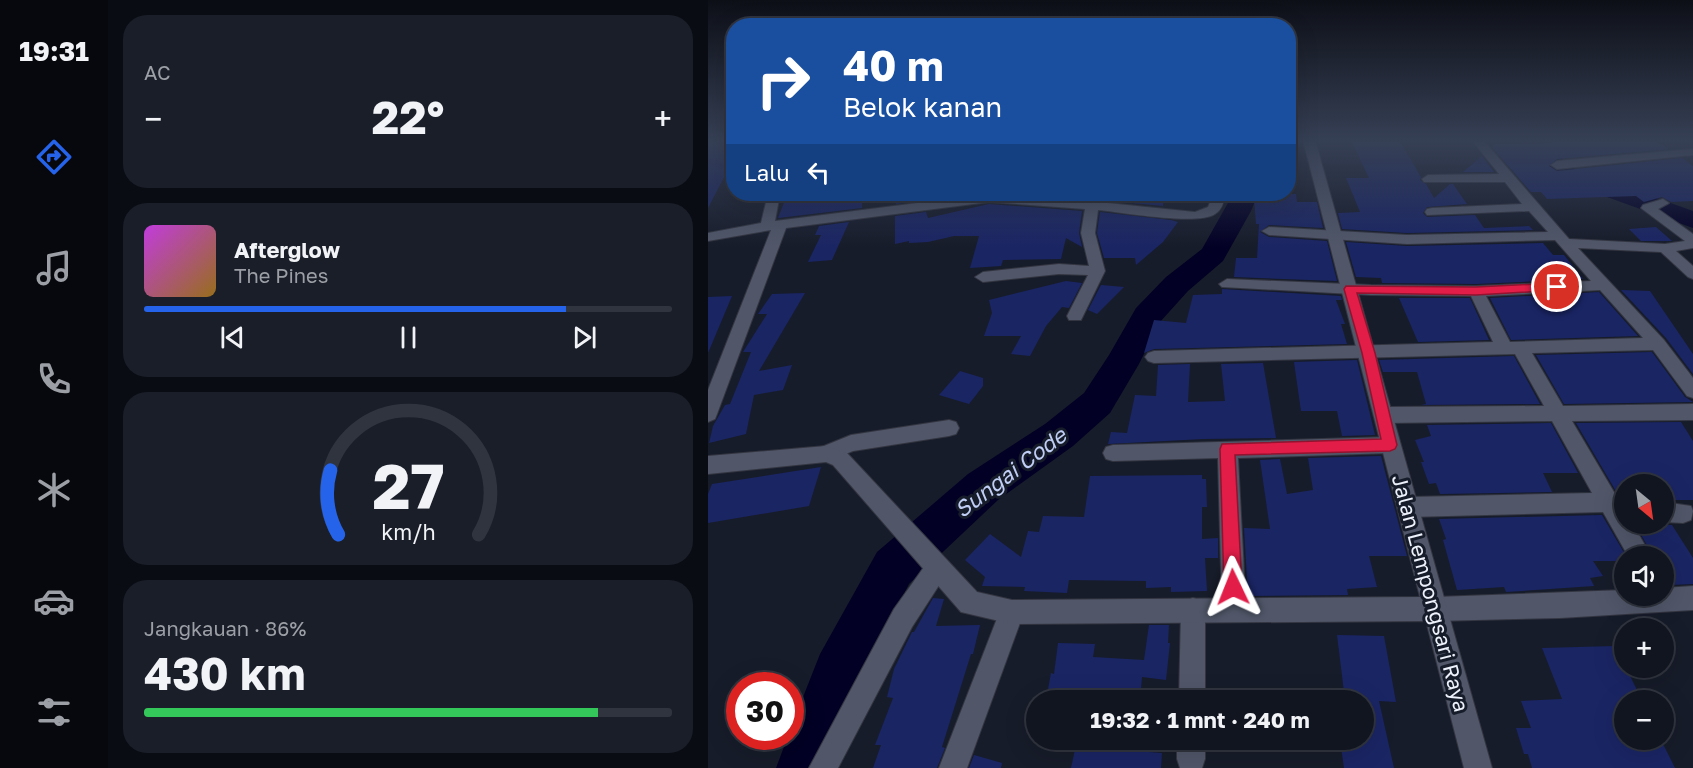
<!DOCTYPE html>
<html lang="id">
<meta charset="utf-8">
<style>
:root{--surface:#111520;--page:#1a1e29;--text:#f1f3f6;--muted:#9c9fa5;--line:#30343e;--accent:#2563eb}
body{margin:0;font-family:"Golos Text",sans-serif;background:var(--page);color:var(--text);height:100vh;display:flex;flex-direction:column;font-size:22px;white-space:nowrap}
*{box-sizing:border-box;margin:0}
p{font-size:20px;color:var(--muted)}
.icon{flex:none;width:33px;height:33px;fill:none;stroke:currentColor;stroke-width:2;stroke-linecap:round;stroke-linejoin:round}
.map{position:relative;flex:1;overflow:hidden}
.drawer{display:flex;flex-direction:column;gap:15px;padding:15px;background:#090c12;width:600px}
.drawer>*{flex:none}
.top-card{position:absolute;left:18px;top:18px;width:570px;height:183px;border-radius:24px;box-shadow:0 6px 24px #0002,0 0 0 2px var(--line);background:#1a4fa0;color:#fff;overflow:hidden}
.needle{width:39px;rotate:151deg}
.fabs{position:absolute;left:906px;top:474px;display:grid;gap:12px}
.fabs a{display:grid;place-items:center;width:60px;height:60px;border-radius:50%;background:var(--surface);box-shadow:0 6px 24px #0002,0 0 0 2px var(--line);font-size:30px}
.speed{position:absolute;left:18px;top:672px;display:flex;gap:12px;font-size:30px;font-weight:700;text-align:center}
.speed>*{display:grid;place-content:center;width:78px;height:78px;border-radius:50%;background:var(--surface);box-shadow:0 6px 24px #0002,0 0 0 2px var(--line);line-height:1}
.speed .limit{border:9px solid #d22;background:#fff;color:#111}
.pin{position:absolute;display:grid;place-items:center;width:51px;height:51px;color:#fff;margin:-26px;border:3px solid #fff;border-radius:50%;box-shadow:0 2px 6px #0007}
.me{position:absolute;width:66px;margin:-33px;rotate:358deg;stroke-linejoin:round;filter:drop-shadow(0 0 4px #0008)}
.turn{display:flex;align-items:center;gap:21px;height:126px;padding:0 18px;font-size:27px}
.turn .icon{width:78px;height:78px;stroke-width:2.5}
.turn b{display:block;font-size:42px;line-height:51px}
.then{display:flex;align-items:center;height:57px;padding:0 18px;background:#0003;gap:12px;font-size:22px}
.big{font-size:45px;font-weight:700;line-height:1.1}
.drawer .card{flex:1;display:flex;flex-direction:column;justify-content:center;gap:9px;min-width:0;padding:0 21px;border-radius:24px;background:var(--page)}
.drawer .dial{align-items:center;gap:0}
.dial svg{height:156px;overflow:visible;fill:none;stroke:var(--line);stroke-width:7;stroke-linecap:round;text-anchor:middle}
.dial text{fill:var(--text);stroke:none}
.song{display:flex;align-items:center;gap:18px}
.cover{width:72px;height:72px;border-radius:9px;background:linear-gradient(135deg,hsl(290 70% 55%),hsl(40 70% 35%))}
.played{height:6px;border-radius:3px;background:linear-gradient(90deg,var(--accent) 80%,var(--line) 80%)}
.keys{display:flex;justify-content:space-around;direction:ltr}
.heat{display:flex;justify-content:space-between;align-items:center;font-size:33px;direction:ltr}
.charge{height:9px;border-radius:4px;background:linear-gradient(90deg,#34c759 86%,var(--line) 0)}
.trip{position:absolute;left:318px;top:690px;width:348px;height:60px;border-radius:30px;background:var(--surface);box-shadow:0 6px 24px #0002,0 0 0 2px var(--line);font-weight:700;line-height:60px;text-align:center}
main{display:flex;flex:1;min-height:0}
.dock{display:flex;flex-direction:column;width:108px;justify-content:space-around;align-items:center;background:#07080d;color:var(--muted)}
.dock .icon{width:42px;height:42px}
.dock .active{color:var(--accent)}
.dock b{font-size:27px;color:var(--text)}
.map>svg:first-child{display:block}
.lines{fill:none;stroke-linecap:round;stroke-linejoin:round}
.river{fill:#020025;fill-rule:evenodd}
.building{fill:#1a2564}
.street-casing{stroke:#333541;stroke-width:2}
.secondary-casing{stroke:#333541;stroke-width:2}
.street{fill:#515769;fill-rule:evenodd}
.secondary{fill:#515769;fill-rule:evenodd}
.route{fill:#e11d48;stroke:#92132f;stroke-width:1.5}
.labels{text-anchor:middle;dominant-baseline:central;stroke-width:6;stroke-linejoin:round;paint-order:stroke}
.street-label{font-size:21px;fill:#edf1fb;stroke:#171c2a}
.water-label{font-size:22px;font-style:italic;fill:#c0cef5;stroke:#171c2a}
</style>
<main>
<nav class="dock">
<b>19:31</b>
<svg class="icon active" aria-label="directions" viewBox="0 0 24 24"><path d="M12 3l9 9-9 9-9-9zM9 14v-3h6M13 9l2 2-2 2"/></svg>
<svg class="icon" aria-label="music" viewBox="0 0 24 24"><path d="M9 18V5l10-2v13"/><circle cx="6" cy="18" r="3"/><circle cx="16" cy="16" r="3"/></svg>
<svg class="icon" aria-label="phone" viewBox="0 0 24 24"><path d="M5 4h4l2 5-3 2q2 4 5 5l2-3 5 2v4C11 20 4 13 5 4z"/></svg>
<svg class="icon" aria-label="climate" viewBox="0 0 24 24"><path d="M12 3v18M4 7l16 10M4 17L20 7"/></svg>
<svg class="icon" aria-label="car" viewBox="0 0 24 24"><path d="M5 17H2v-5l4-1 3-4h7l3 4 3 1v5h-3M9 17h6M6 11h13"/><circle cx="7" cy="17" r="2"/><circle cx="17" cy="17" r="2"/></svg>
<svg class="icon" aria-label="filters" viewBox="0 0 24 24"><path d="M4 7h16M4 17h16"/><circle cx="9" cy="7" r="2"/><circle cx="15" cy="17" r="2"/></svg>
</nav>
<section class="drawer">
<div class="card"><p>AC</p>
<div class="heat"><a>−</a><b class="big">22°</b><a>+</a></div>
</div>
<div class="card">
<div class="song"><i class="cover"></i><div><b>Afterglow</b><p>The Pines</p></div></div>
<div class="played"></div>
<div class="keys"><svg class="icon" aria-label="previous" viewBox="0 0 24 24"><path d="M18 5L8 12l10 7zM5 5v14"/></svg><svg class="icon" aria-label="pause" viewBox="0 0 24 24"><path d="M8 5v14M16 5v14"/></svg><svg class="icon" aria-label="next" viewBox="0 0 24 24"><path d="M6 5l10 7-10 7zM19 5v14"/></svg></div>
</div>
<div class="card dial"><svg viewBox="0 0 100 80">
<path d="M14 69A42 42 0 1 1 86 69"/>
<path d="M14 69A42 42 0 0 1 10 36" stroke="#2563eb"/>
<text x="50" y="56" font-size="32" font-weight="700">27</text>
<text x="50" y="72" font-size="11">km/h</text>
</svg></div>
<div class="card"><p>Jangkauan · 86%</p><b class="big">430 km</b><div class="charge"></div></div>
</section>
<div class="map">
<svg width="985" height="768" viewBox="0 0 985 768">
<rect width="100%" height="100%" fill="#171c2a"/>
<g class="lines">
<!-- river -->
<path class="river" d="M810,140h24l33,29 118,42v17l-136,-49z
M525,194h25l-7,17 -28,50 -35,30 -28,31 -21,42 -29,49 -37,33 -75,54 -89,84 -48,96 -27,88h-58l12,-32h2v-6l30,-76 57,-102 91,-78 77,-50 39,-31 25,-38 27,-47 30,-31 36,-28z"/>
</g>
<!-- building -->
<path class="building" d="M26,140v18l-26,50v-66z
M643,140h48l22,37 -1,3 6,4 8,14 16,-14h3l14,20 -40,3 -4,6 4,4 48,-2 9,13 45,-2 4,4 -126,3 -65,-4 -4,-16 22,-1 -14,-34h23z
M842,140h104l14,9 -111,10 -8,7 8,5 125,-13 11,8v35l-22,1 -9,-5 -18,5 -8,-6 -89,3 -6,-7h-10l-39,-45 3,-3h49l-1,-1h9z
M774,156l12,16h-31z
M188,194h26l2,6 -28,4z
M305,194h72l-1,5z
M393,194h63l-1,12 -62,-6z
M559,194h29l1,8h20l6,26 -54,-3 -9,7 9,5 58,4 10,40 -103,-4 2,-19h21l2,-34h-3l-2,-26h14z
M117,195v3l37,-3v13l-84,10 7,-18z
M281,204l93,7 -3,22 3,14 -16,-9 -5,21 -58,1 -2,6 -31,2 9,-32h-25l-26,6 -19,1v-2l-14,3v-28l31,-4 2,6z
M392,212l71,8 7,2 -15,20 -27,23 -1,-7h-31l-7,-25z
M141,222l-17,38 -24,2 13,-27h-6l4,-9z
M948,227l16,14h-31l-12,-12z
M638,242l61,4 136,-3 10,12h11l19,24 -107,5 -94,-1 -1,-5 -25,-1z
M358,281l16,2 -13,25 -7,-1 -16,19 -16,30 -19,-2 10,-18h-37l8,-23 -3,-13z
M393,285l23,2 -27,27 -9,-4z
M514,289l119,7 1,4h-6l9,24h-4l6,20 -193,5 -10,4 10,-33 32,3 7,-28 29,-1z
M913,290l29,1 43,63v20l-27,-36z
M891,292l39,44 -127,4 -21,-42z
M97,293l-46,78 33,-6 -9,25 -29,5 -8,39 -37,9 4,-17 12,-21 5,-1 21,-52h-8l24,-38h-9l14,-20z
M24,296l-24,57v-56z
M691,298h71l19,42 -71,2z
M944,352l33,45 8,5 -129,2 -28,-49z
M806,356l26,48 -119,1 5,-1 -9,-32h-34l-4,-12z
M649,360l18,75 -33,1 -5,-25h-36l-7,-49z
M555,363l13,75 -73,1 -95,5 3,-12 16,1 8,-38 21,1 2,-31 32,-1 -2,38 37,-1 -4,-37z
M252,371l23,7v8l-14,18 -30,-9z
M973,422l12,19v59h-29v-16h-40v21l-48,-82z
M843,423l27,50h-35l9,19 -112,2 -4,-11 -7,1 -8,-22h3l-9,-22 16,-4 -4,-11z
M673,456l26,100h-38l8,31 -30,2 1,6 -100,1 -4,-68 26,1 -10,-69 20,-1 7,35 26,-4 -5,-32z
M113,467l-12,39 -101,17v-29l4,-10z
M494,475v4h4l1,28h-5v32l16,-1v20h-13l2,33 -36,1v-5l-25,1v-7l-77,-1 -2,13 -43,-2 1,-4 -43,-1 3,-9 -20,-17 25,-26 31,23 7,-26 11,1 4,-16 41,1 6,-41z
M894,515l24,41 -2,5h-31l10,15 -13,2 4,8 -88,6 -2,-5 -47,3 -14,-50 3,-1 -7,-20z
M927,524l37,1 21,33v26l-23,1 -6,-11v-18h-11z
M225,598l11,1 -8,27 44,-1 -7,29h-2l-29,93 3,1 -8,20h-64l8,-23h-6l18,-47 -6,-1 7,-28 18,-37h2z
M441,625h20l-1,18h2l-4,37 -24,-3 -2,23h-94l5,-27 3,1 4,-31 37,1 -2,13 51,3z
M629,635l47,1 12,66 -17,-1 15,67h-50l-4,-28h24v-40h-19z
M907,646l27,54h-18v40h37l14,28h-143l-4,-14h-4l-8,-26h15l-10,-27 41,-2 -20,-51z
M369,740l47,2 -1,8 39,3 -1,15h-90z
M266,755l28,8 -1,5h-32z"/>
<g class="lines">
<defs>
<path id="street" d="M764,140h11l86,99 96,5 20,-3 -44,-33 2,-3 20,-6 6,4 -11,6 35,25v14l-17,3 17,15v13l-5,-2 -27,-25 -83,-4 86,92 29,38v20l-6,-2 -34,-46 -121,3 31,53 130,-2v16l-121,1 52,88v15h9l18,32h-23l-25,-44 -194,5 -8,-3 -3,-7 3,-7 8,-3 183,-4 -40,-72 -168,2 -7,-3 -2,-5 2,-5 7,-3 160,-1 -29,-52 -361,9 -6,-2 -3,-4 3,-4 6,-2 339,-9 -22,-46 -100,-1 -149,-8 -3,-3 8,-5 144,6 105,1 115,-5 -36,-41 -148,4 -138,-9 -7,-4 7,-4 138,8 141,-3 -19,-21 -102,4 -2,-3 2,-3 5,-1 90,-4 -17,-22h-81l-2,-3 6,-4 71,-1zM892,290l43,48 -133,4 -24,-46z
M985,149v6l-136,14 -6,-4 6,-4z
M60,194h12l-5,27 214,-27 97,7 1,-7h12l-1,8 97,10 13,-5 5,-13h12c-1,8 -3,16 -10,20 -17,12 -94,-2 -117,-4l-3,23 10,38 -22,45 -2,4h-12l-2,-4 21,-41 -29,-1 -76,8 -8,-5 8,-5 76,-8 30,2 -8,-33 4,-24 -96,-7 -203,26 -69,186 -2,5 -7,3v-32l63,-160 -63,11v-8l53,-10z
M241,420l7,2 3,6 -3,6 -7,2 -96,15 -27,11 -7,-2 -3,-6 3,-6 32,-13z
M682,437l7,2 3,6 -3,6 -7,2 -152,5 8,152 -3,9 -9,3 -9,-3 -3,-9 -4,-152 -105,3 -7,-2 -3,-6 3,-6 7,-2z
M956,502l27,4 2,5 -2,9 -8,3 -19,-1z
M229,557l8,3 4,8 -4,8 -33,51 -74,141h-29l85,-159 35,-49z
M985,586v24l-133,8 -124,3 -9,-3 -3,-9 3,-9 9,-3 188,-7v6h40v-8z
M485,598l9,3 3,9v90h-26l2,-90 3,-9z
M304,600l9,3 3,9 -57,156h-28l64,-165z
M469,740h28v19l-3,9h-22l-3,-9z"/>
<path id="secondary" d="M595,140h12l177,628h-28l-38,-147 -414,3 -51,-12 -128,-147 -7,-3 -118,12v-18l118,-10 21,7 130,139 35,8 408,-3z"/>
</defs>
<!-- street casing -->
<use href="#street" class="street-casing"/>
<!-- secondary casing -->
<use href="#secondary" class="secondary-casing"/>
<!-- street -->
<use href="#street" class="street"/>
<!-- secondary -->
<use href="#secondary" class="secondary"/>
</g>
<!-- sky -->
<linearGradient id="sky" x2="0" y2="1"><stop stop-color="#0d0f17"/><stop offset="0.57" stop-color="#364055"/><stop offset="1" stop-color="#364055" stop-opacity="0"/></linearGradient>
<rect width="985" height="247" fill="url(#sky)"/>
<!-- route -->
<path class="route" d="M849,283l6,4 -1,3 -86,5 -119,-2 18,60 22,92 -2,4 -5,2 -155,4 7,132 -2,7 -7,2 -6,-2 -3,-7 -4,-138 2,-5 159,-5 -19,-86 -18,-64 2,-3 130,1z"/>
<g class="labels">
<!-- street labels -->
<g class="street-label">
<text transform="translate(723 593) rotate(75)">Jalan Lempongsari Raya</text>
</g>
<!-- water labels -->
<g class="water-label">
<text transform="translate(302 472) rotate(-37)">Sungai Code</text>
</g>
</g>
</svg>
<div class="fabs">
<a><svg class="needle" viewBox="-14 -14 28 28"><path d="M0-13l5 13h-10z" fill="#e53935"/><path d="M0 13l5-13h-10z" fill="#9c9fa5"/></svg></a>
<a><svg class="icon" aria-label="sound" viewBox="0 0 24 24"><path d="M4 9h4l5-4v14l-5-4H4zM17 9q2 3 0 6"/></svg></a>
<a>+</a>
<a>−</a>
</div>
<div class="speed"><div class="limit">30</div></div>
<div class="pin" style="left:849px;top:287px;background:#d93025"><svg class="icon" aria-label="arrive" viewBox="0 0 24 24"><path d="M6 21V4h12l-3 4 3 4H6"/></svg></div>
<svg class="me" style="left:525px;top:587px" viewBox="-20 -20 40 40"><path d="M0-17L14 15 0 8-14 15z" fill="#e11d48" stroke="#fff" stroke-width="4"/></svg>
<div class="trip">19:32 · 1 mnt · 240 m</div>
<div class="top-card">
<div class="turn"><svg class="icon" aria-label="right" viewBox="0 0 24 24"><path d="M7 20v-9h11M14 6l5 5-5 5"/></svg><div><b>40 m</b>Belok kanan</div></div>
<div class="then">Lalu<svg class="icon" aria-label="left" viewBox="0 0 24 24"><path d="M17 20v-9H6M10 6l-5 5 5 5"/></svg></div>
</div>
</div>
</main>
